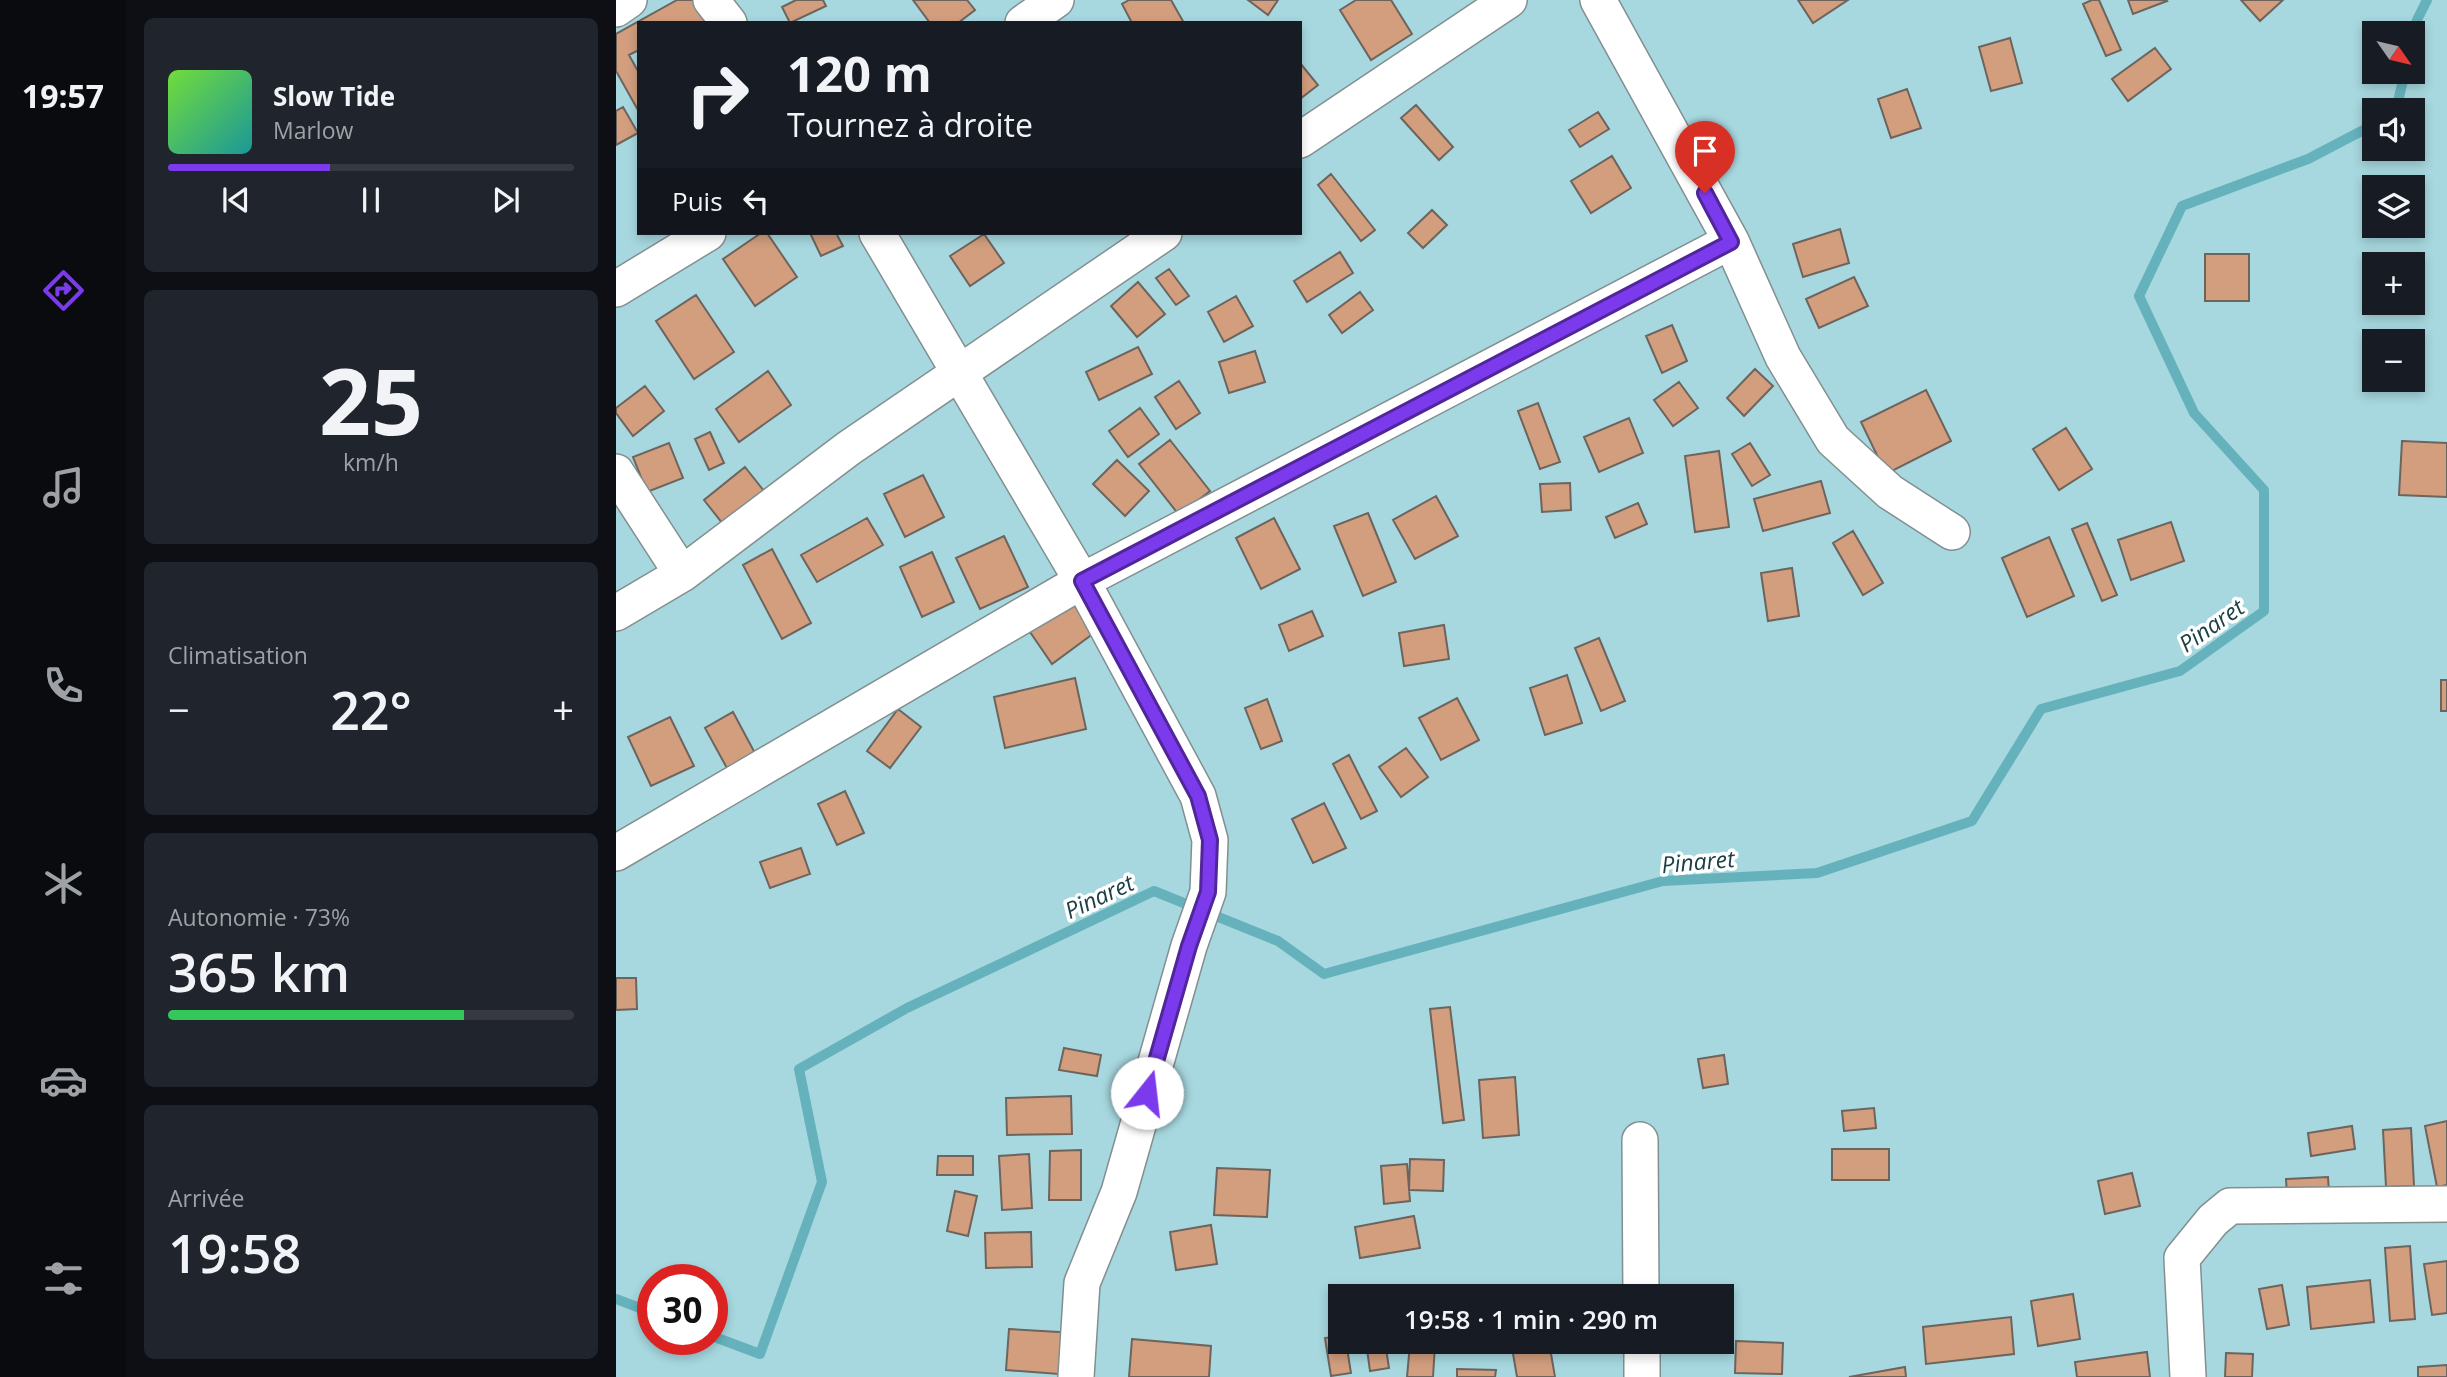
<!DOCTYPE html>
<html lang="fr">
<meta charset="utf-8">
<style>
:root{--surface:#171b24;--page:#20242c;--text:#f1f3f6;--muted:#9ea1a6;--line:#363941;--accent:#7c3aed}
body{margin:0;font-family:"Open Sans",sans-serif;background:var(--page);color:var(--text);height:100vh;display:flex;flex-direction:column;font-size:26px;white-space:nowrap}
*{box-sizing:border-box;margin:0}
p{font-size:23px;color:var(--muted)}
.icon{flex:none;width:38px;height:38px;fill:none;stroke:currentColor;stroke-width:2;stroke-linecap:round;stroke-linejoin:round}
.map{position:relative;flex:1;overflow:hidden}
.drawer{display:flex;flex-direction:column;gap:18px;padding:18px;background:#0d0f14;width:490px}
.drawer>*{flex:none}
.top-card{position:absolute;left:21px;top:21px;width:665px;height:214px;border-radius:0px;box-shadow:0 4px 10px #0003;background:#171b24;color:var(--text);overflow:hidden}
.needle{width:46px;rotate:124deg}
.tools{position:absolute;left:1746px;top:21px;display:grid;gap:14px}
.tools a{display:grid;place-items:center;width:63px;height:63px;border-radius:0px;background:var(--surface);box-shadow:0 4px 10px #0003;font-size:35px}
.speed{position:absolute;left:21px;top:1264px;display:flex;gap:14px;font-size:35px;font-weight:700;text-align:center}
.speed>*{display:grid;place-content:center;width:91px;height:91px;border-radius:50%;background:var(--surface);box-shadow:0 4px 10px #0003;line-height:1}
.speed .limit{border:10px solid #d22;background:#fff;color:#111}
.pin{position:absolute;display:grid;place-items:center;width:60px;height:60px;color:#fff;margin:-72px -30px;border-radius:50% 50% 50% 0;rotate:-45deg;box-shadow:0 0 7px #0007}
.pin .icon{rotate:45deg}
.me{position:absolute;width:77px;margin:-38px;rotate:16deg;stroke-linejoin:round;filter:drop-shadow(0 0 5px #0008)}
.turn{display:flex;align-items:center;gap:24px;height:147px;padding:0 35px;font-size:32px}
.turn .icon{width:91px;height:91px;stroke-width:2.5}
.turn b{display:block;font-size:49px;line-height:60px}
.then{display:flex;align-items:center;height:66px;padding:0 35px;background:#0003;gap:14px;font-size:26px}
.big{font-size:52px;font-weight:600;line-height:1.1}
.drawer .tile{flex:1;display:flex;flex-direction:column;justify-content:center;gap:10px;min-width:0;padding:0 24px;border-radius:10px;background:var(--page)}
.drawer .dial{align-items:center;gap:0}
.dial b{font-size:91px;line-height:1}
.song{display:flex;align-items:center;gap:21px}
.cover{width:84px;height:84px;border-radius:10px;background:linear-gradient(135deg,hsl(100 70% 55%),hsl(180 70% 35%))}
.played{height:7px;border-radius:4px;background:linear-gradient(90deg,var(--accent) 40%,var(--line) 40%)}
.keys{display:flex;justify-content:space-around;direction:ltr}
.heat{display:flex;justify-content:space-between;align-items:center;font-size:38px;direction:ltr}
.charge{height:10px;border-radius:5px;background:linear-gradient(90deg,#34c759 73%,var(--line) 0)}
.trip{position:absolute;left:712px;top:1284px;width:406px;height:70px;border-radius:0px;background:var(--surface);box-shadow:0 4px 10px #0003;font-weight:600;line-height:70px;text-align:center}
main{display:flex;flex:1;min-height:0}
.tabs{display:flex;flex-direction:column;width:126px;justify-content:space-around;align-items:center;background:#090b0e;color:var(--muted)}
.tabs .icon{width:49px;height:49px}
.tabs .on{color:var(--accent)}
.tabs b{font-size:32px;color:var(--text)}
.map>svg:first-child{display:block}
.green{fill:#a7d8df;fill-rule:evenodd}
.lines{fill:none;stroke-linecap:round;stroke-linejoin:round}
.stream{stroke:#66b2bc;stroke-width:10}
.building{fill:#d29e7e;stroke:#6d645e;stroke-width:2}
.street-casing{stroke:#828f90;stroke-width:38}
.street{stroke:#fff;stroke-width:35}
.route-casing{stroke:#51269a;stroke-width:18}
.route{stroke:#7c3aed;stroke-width:12}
.labels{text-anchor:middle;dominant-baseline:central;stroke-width:7;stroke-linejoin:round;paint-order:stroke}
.water-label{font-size:23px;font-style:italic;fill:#1c4145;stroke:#fff}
</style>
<main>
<nav class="tabs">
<b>19:57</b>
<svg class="icon on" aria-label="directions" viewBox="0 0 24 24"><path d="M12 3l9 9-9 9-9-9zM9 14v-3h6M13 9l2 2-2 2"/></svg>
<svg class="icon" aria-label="music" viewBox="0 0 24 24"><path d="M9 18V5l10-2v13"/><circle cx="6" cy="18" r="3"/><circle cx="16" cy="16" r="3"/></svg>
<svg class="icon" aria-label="phone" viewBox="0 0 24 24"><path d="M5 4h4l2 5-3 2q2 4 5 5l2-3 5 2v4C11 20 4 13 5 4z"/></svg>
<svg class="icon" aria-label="climate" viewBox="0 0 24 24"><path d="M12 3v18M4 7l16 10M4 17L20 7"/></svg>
<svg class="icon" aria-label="car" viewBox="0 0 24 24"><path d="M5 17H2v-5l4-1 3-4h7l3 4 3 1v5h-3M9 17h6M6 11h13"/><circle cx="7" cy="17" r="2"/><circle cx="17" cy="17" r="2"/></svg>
<svg class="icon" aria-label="filters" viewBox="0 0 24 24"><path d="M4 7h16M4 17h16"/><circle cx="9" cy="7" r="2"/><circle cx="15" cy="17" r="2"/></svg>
</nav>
<section class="drawer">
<div class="tile">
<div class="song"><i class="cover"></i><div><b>Slow Tide</b><p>Marlow</p></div></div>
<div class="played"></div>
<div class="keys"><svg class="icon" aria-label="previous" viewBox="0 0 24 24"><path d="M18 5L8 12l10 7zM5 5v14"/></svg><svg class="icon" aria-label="pause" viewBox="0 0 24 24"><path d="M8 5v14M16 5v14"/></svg><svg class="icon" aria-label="next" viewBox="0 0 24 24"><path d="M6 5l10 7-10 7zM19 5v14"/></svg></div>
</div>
<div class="tile dial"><b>25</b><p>km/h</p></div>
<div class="tile"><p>Climatisation</p>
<div class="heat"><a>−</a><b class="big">22°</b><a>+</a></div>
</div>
<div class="tile"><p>Autonomie · 73%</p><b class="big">365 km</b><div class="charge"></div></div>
<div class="tile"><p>Arrivée</p><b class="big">19:58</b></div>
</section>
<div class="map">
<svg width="1831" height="1377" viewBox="0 0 1831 1377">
<rect width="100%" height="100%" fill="#d9e6e8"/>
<!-- green -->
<path class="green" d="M0,0h1831v1377h-1831zM23,23h661v210h-661zM1759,33h38v39h-38zM1759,110h38v39h-38zM1759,187h38v39h-38zM1759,264h38v39h-38zM1759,341h38v39h-38zM37,1279h59v60h-59zM724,1297h382v45h-382z"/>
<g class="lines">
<!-- stream -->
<path class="stream" d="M1797,37l4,-17 10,-20
M1780,110l9,-38
M0,1299l37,14
M96,1336l48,18 62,-172 -23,-113 108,-61 247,-117 124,50 46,33 339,-93 154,-8 155,-52 69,-112 139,-38 84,-60v-121l-70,-77 -55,-117 43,-90 126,-47 67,-35"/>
</g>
<!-- building -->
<path class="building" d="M61,0h24l13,23h-75v27l-10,5 10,18v39l-23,-41v-37z
M180,0h27l3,6 -36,17 -8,-16z
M297,0h54l8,10 -17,13h-28z
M513,0h42l13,23h-52l-10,-19z
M632,0h30l-10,15z
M740,0h35l21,34 -41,26 -31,-50z
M1182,0h50l-35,23z
M1476,0h7l22,50 -15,6 -23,-52z
M1512,0h38l1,1 -34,13z
M1625,0h42l-23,21z
M1394,38l12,45 -31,8 -12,-44z
M1539,48l16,21 -43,32 -16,-22z
M684,63l18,22 -18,14z
M1291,89l14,39 -30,10 -13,-39z
M800,105l37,42 -14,13 -38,-42z
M7,107l15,26 -22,12v-34z
M982,112l11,17 -29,18 -11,-17z
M996,156l19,32 -40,25 -20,-32z
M715,174l44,56 -14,11 -43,-56z
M816,210l15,15 -24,23 -15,-15z
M1224,229l9,34 -46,14 -10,-33z
M145,233h6l30,44 -42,29 -32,-47z
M194,233h26l7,13 -22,10z
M368,234l20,29 -34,23 -20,-30z
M724,252l13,21 -46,29 -13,-21z
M1589,254h44v47h-44z
M553,269l20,27 -13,9 -20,-27z
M1238,277l14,29 -49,22 -13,-29z
M522,282l27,32 -28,23 -26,-31z
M744,292l13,18 -31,23 -13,-18z
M80,295l38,57 -40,27 -38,-58z
M620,296l17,30 -29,16 -16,-30z
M1056,325l15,36 -25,12 -16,-37z
M522,347l14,27 -53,26 -13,-28z
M639,351l10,31 -36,11 -10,-31z
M1139,369l18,17 -29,30 -17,-18z
M152,371l23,34 -52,37 -23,-33z
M563,381l21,32 -24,16 -21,-32z
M1063,382l19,26 -25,18 -19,-26z
M29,386l19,25 -31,25 -17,-23v-5z
M1310,390l25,51 -65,33 -25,-52z
M922,403l22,59 -20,7 -22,-58z
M524,408l19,26 -31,23 -19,-26z
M1013,418l14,35 -44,19 -15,-35z
M1450,428l26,41 -33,21 -26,-41z
M94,432l14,31 -15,7 -14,-31z
M554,440l40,51 -31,24 -40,-51z
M1786,441l45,2v54l-48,-2z
M53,443l14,35 -36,14 -14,-35z
M1134,443l20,32 -18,11 -20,-32z
M1103,451l10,76 -34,5 -10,-76z
M501,460l32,31 -24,25 -32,-32z
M129,467l19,24 -41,33 -19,-24z
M307,475l21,42 -39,20 -21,-43z
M1205,481l9,32 -67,18 -9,-32z
M954,483l1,27 -29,2 -2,-28z
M820,496l22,40 -43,23 -22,-39z
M1022,503l9,21 -32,14 -9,-21z
M752,513l28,69 -33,14 -29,-70z
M251,518l16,27 -66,37 -16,-27z
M658,518l26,51 -39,20 -25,-51z
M1555,522l13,39 -53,19 -13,-40z
M1471,523l30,72 -15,6 -30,-72z
M1237,531l30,52 -20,12 -30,-52z
M388,536l24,51 -48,22 -24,-51z
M1433,537l25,59 -47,21 -25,-59z
M156,549l39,74 -29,16 -39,-74z
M316,552l22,50 -32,15 -22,-50z
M1176,568l7,48 -31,5 -7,-48z
M456,602l22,31 -42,31 -22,-32z
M696,611l11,25 -34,15 -10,-26z
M828,625l5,34 -45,7 -5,-33z
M983,638l26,63 -24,10 -26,-63z
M951,675l15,48 -37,12 -15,-47z
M459,678l11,51 -81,19 -11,-51z
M1825,680h6v31h-6z
M841,698l22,42 -38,20 -22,-42z
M651,699l15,42 -21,8 -16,-41z
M282,709l23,18 -31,41 -23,-17z
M117,712l23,43 -28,15 -23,-42z
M54,717l24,49 -43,20 -23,-49z
M790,748l22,29 -27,20 -22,-30z
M733,755l28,56 -16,8 -28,-55z
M229,791l19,42 -27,12 -19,-41z
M708,803l22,45 -33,15 -21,-44z
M185,848l9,26 -40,14 -10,-26z
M0,978h20l1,31 -21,1z
M834,1007l14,113 -21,3 -13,-114z
M448,1048l37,7 -4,21 -38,-6z
M1108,1055l4,29 -25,4 -5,-29z
M899,1077l4,58 -36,3 -4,-58z
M455,1096l1,38 -65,1 -1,-37z
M1258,1108l2,20 -32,3 -2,-20z
M1831,1121v64l-10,2 -12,-61z
M1736,1126l3,23 -44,7 -3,-23z
M1795,1128l3,58 -28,1 -3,-57z
M1216,1149h57v31h-57z
M465,1150v50h-32l1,-49z
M413,1154l3,54 -30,2 -3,-54z
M322,1156h35v19h-36z
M794,1159l34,1 -1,31 -34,-1z
M791,1164l3,37 -26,3 -3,-38z
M601,1168l53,2 -3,47 -53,-2z
M1516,1173l8,33 -35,8 -7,-33z
M1712,1177l1,16 -42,3 -1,-17z
M339,1191l22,5 -9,40 -21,-5z
M798,1216l6,32 -60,10 -5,-31z
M595,1225l6,39 -41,6 -6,-38z
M415,1232l1,35 -46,1 -1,-35z
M1794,1246l5,73 -25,2 -5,-73z
M1831,1261v52l-15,2 -8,-51z
M1754,1280l4,42 -63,7 -4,-42z
M1666,1285l7,40 -22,4 -8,-40z
M1457,1294l7,45 -42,7 -7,-45z
M1395,1317l3,37 -88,10 -3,-37z
M393,1329l67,4 -4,42 -66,-5z
M724,1336v6h6l5,31 -20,3 -6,-38z
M516,1339l79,7 -2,31h-80z
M1120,1341l47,2 -1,31 -47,-1z
M750,1342h19l4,26 -19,3z
M895,1342h38l6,35h-38z
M794,1344l25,1 -2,32h-26z
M1531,1352l3,25h-73l-2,-15z
M1610,1353l27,1 -1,23h-27z
M1831,1365v12h-29v-10z
M1289,1367l1,10h-57z
M841,1369l39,1 -1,7h-38z"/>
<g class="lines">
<defs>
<path id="street" d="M95,0l18,23
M982,0l133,241 52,116 50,83 57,52 62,40
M0,9l13,-9
M407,23l33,-23
M684,140l209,-140
M261,233l205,348 116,215 12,44 -2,52 -19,54 -70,246 -37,91 -6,94
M0,289l92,-56
M0,472l66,102
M0,613l66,-39 167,-126 315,-215
M0,853l466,-272 649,-340
M1024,1140l1,157
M1026,1342v35
M1572,1377l-6,-119 31,-38 17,-14 217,-2"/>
</defs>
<!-- street casing -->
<use href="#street" class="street-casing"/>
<!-- street -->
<use href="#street" class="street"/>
</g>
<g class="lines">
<defs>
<path id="route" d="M531,1093l42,-147 19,-54 2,-52 -12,-44 -116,-215 649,-339 -26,-49"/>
</defs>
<!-- route casing -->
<use href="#route" class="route-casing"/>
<!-- route -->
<use href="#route" class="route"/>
</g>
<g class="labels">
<!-- water labels -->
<g class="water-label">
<text transform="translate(1595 625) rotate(-35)">Pinaret</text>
<text transform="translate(1082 861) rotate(-5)">Pinaret</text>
<text transform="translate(483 896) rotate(-25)">Pinaret</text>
</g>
</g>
</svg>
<div class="tools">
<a><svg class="needle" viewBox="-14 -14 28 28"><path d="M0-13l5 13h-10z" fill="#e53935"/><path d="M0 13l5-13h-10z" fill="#9ea1a6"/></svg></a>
<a><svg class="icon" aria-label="sound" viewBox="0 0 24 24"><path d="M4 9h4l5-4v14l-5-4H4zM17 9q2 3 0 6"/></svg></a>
<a><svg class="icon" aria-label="layers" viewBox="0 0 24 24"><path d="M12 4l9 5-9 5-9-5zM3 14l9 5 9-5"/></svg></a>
<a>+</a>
<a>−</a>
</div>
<div class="speed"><div class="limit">30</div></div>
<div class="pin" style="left:1089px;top:193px;background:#d93025"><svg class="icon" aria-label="arrive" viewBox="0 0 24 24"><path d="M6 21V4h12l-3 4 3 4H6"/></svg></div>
<svg class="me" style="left:531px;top:1093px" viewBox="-20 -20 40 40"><circle r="19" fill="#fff"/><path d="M0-13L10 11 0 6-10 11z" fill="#7c3aed"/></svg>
<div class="trip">19:58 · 1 min · 290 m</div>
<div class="top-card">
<div class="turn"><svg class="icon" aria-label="right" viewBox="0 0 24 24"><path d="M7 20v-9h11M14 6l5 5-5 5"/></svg><div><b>120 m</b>Tournez à droite</div></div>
<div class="then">Puis<svg class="icon" aria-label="left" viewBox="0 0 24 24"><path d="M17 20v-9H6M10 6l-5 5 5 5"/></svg></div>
</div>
</div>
</main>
